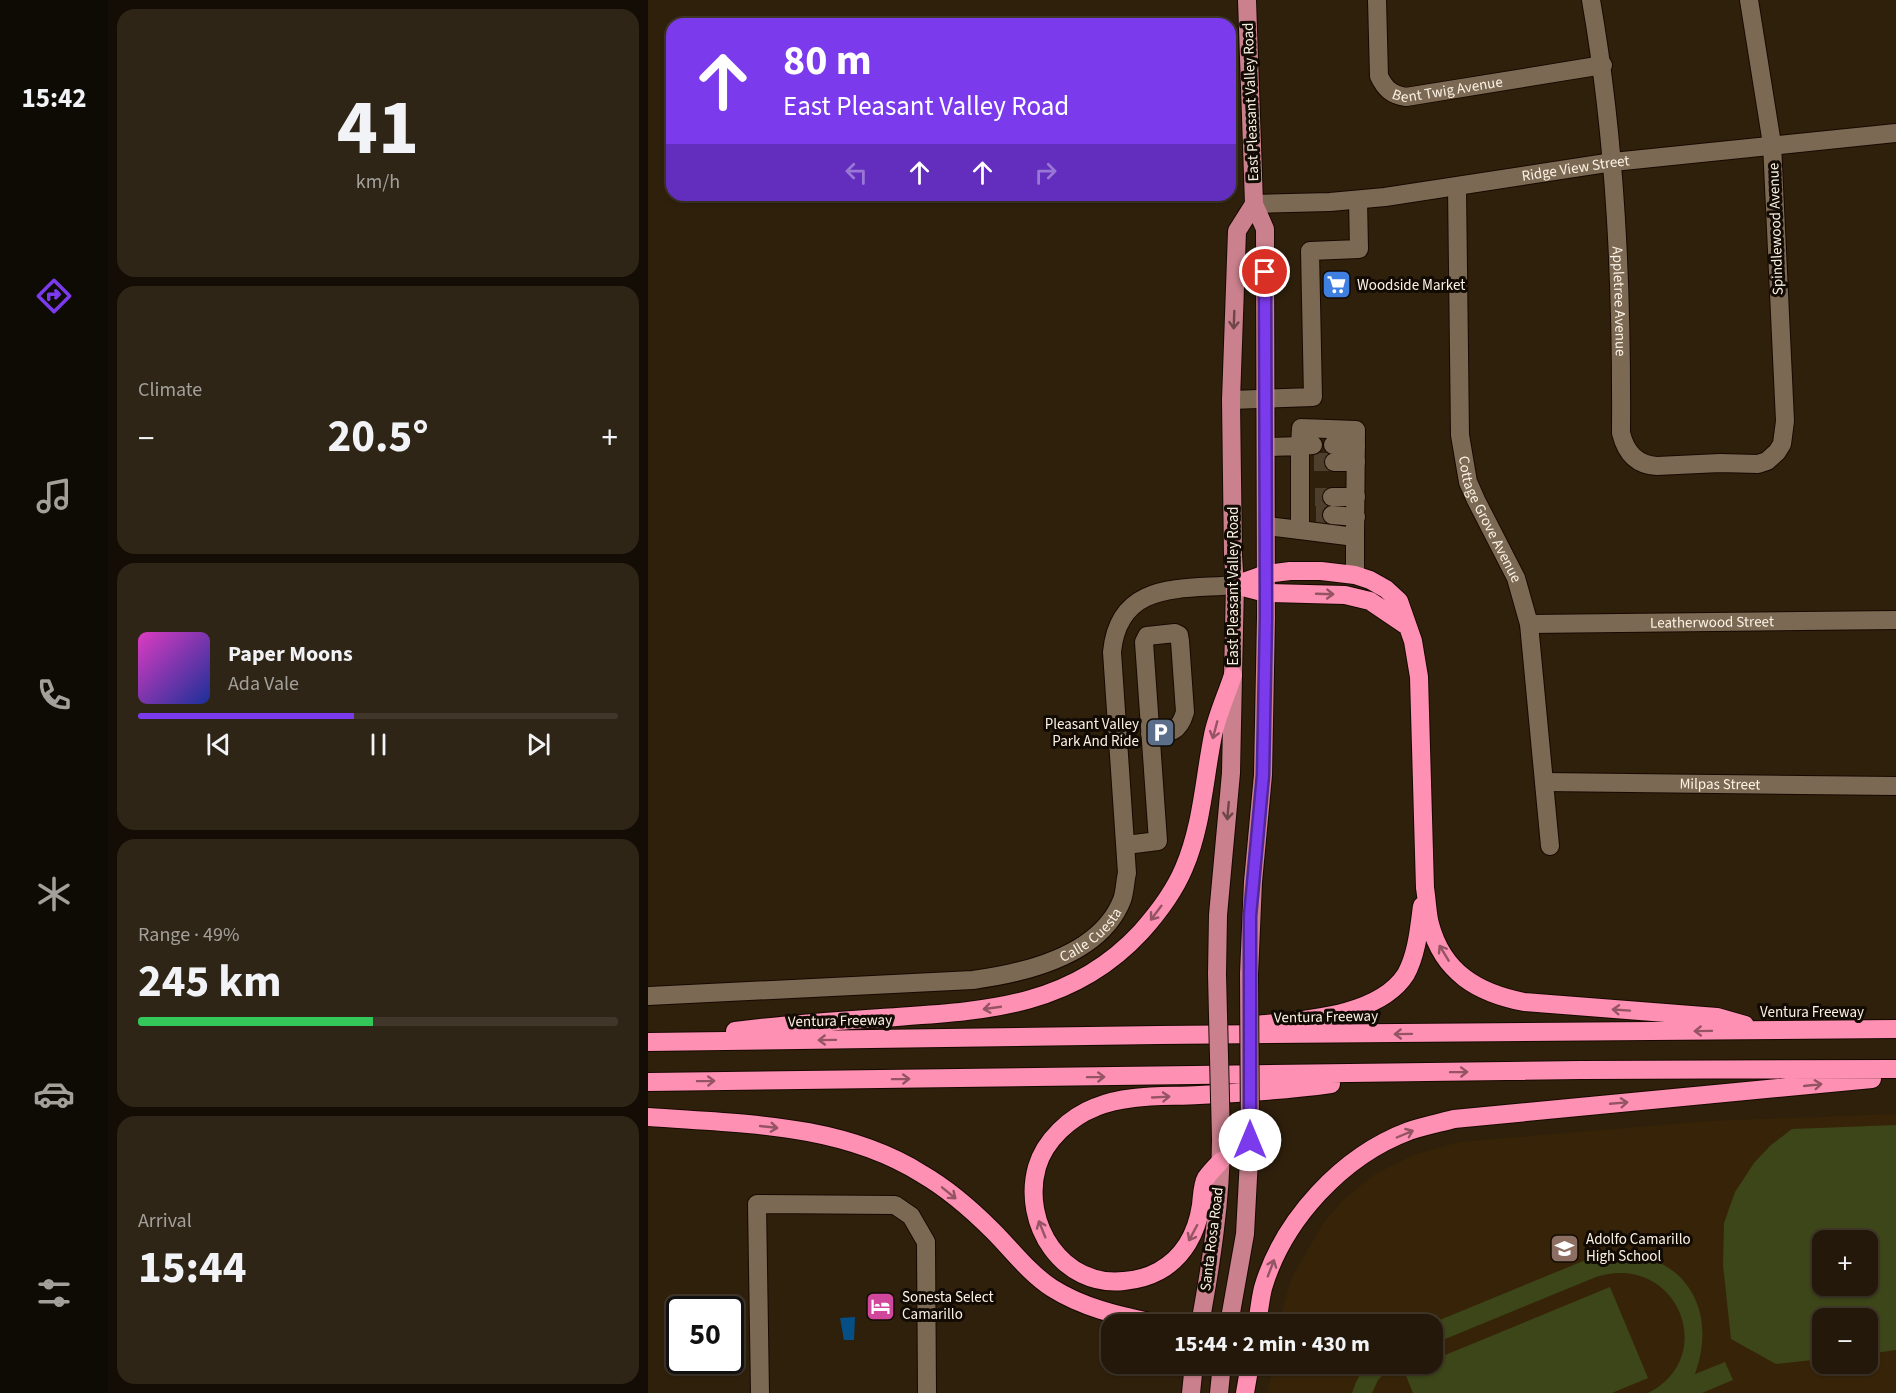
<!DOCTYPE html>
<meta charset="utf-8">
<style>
:root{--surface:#231809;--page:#2f2517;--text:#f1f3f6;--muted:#a3a09c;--line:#40372a;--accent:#7c3aed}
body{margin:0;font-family:"Source Sans 3",sans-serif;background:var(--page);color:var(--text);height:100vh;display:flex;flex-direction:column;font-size:22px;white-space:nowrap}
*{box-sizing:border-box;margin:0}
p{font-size:20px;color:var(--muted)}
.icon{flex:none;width:33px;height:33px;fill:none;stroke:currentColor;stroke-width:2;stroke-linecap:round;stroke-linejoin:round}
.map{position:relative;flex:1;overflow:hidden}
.side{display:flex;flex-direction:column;gap:9px;padding:9px;background:#130d05;width:540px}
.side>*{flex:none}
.guide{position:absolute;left:18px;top:18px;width:570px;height:183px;border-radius:18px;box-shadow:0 2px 4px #0004,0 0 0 2px var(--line);background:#7c3aed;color:#fff;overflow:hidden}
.buttons{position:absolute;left:1164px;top:1230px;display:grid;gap:12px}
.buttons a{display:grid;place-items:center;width:66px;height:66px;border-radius:12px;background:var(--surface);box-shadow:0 2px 4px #0004,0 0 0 2px var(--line);font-size:30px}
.speed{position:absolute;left:18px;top:1296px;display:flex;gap:12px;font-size:30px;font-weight:700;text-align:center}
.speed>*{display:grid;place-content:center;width:78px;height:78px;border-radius:50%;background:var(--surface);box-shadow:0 2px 4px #0004,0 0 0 2px var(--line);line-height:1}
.speed .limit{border:3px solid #111;border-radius:9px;background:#fff;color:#111}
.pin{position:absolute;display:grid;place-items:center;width:51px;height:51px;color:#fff;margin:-26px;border:3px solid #fff;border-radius:50%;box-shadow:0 2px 6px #0007}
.me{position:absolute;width:66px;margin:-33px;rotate:0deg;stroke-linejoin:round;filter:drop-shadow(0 0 4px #0008)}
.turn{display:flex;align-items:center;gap:21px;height:126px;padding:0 18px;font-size:27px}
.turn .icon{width:78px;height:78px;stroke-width:2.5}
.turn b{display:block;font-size:42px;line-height:51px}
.lanes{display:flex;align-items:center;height:57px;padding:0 18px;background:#0003;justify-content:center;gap:30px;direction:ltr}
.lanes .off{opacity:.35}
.big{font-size:45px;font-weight:700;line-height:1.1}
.side .tile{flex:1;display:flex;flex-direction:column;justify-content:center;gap:9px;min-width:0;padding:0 21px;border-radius:18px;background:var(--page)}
.side .dial{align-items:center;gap:0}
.dial b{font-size:78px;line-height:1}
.song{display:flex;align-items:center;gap:18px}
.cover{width:72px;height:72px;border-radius:9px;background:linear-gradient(135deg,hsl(310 70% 55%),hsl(230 70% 35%))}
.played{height:6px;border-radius:3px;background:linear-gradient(90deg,var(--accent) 45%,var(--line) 45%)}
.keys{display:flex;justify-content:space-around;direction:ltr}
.heat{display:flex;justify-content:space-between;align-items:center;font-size:33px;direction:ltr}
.charge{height:9px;border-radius:4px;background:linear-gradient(90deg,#34c759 49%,var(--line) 0)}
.trip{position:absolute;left:453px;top:1314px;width:342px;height:60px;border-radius:18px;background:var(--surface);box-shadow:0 2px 4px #0004,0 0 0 2px var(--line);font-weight:700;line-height:60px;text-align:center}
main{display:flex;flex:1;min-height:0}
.dock{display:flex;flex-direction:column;width:108px;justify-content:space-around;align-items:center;background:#0e0a04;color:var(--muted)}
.dock .icon{width:42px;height:42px}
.dock .selected{color:var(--accent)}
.dock b{font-size:27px;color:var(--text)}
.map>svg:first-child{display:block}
.built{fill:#372408;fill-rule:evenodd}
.green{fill:#3c4618;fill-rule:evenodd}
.water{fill:#054e86}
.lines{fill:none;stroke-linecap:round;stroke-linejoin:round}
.minor-tunnel{stroke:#4e3f2c;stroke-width:18;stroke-dasharray:18 9;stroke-linecap:butt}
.minor-casing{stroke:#170900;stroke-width:20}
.major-casing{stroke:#170900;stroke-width:20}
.highway-casing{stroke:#170900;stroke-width:20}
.minor{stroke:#7b6953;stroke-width:18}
.major{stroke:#ca808d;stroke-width:18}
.highway{stroke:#fe90b3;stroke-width:18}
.major-bridge-casing{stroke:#170900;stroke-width:20;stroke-linecap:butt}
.major-bridge{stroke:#ca808d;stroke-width:18}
.oneway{stroke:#6e4648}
.oneway2{stroke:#945464}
.route-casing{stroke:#51269a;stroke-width:15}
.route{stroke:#7c3aed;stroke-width:10}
.labels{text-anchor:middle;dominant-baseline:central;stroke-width:6;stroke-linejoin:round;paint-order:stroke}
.street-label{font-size:15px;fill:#fbf1e4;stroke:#120b04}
.poi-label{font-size:15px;fill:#fbf1e4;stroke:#120b04;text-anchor:start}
</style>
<main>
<nav class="dock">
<b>15:42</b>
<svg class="icon selected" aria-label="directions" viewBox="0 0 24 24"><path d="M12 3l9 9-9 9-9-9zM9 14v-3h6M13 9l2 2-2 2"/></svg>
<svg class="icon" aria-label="music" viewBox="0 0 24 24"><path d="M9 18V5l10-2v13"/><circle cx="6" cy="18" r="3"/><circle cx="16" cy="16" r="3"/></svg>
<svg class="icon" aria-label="phone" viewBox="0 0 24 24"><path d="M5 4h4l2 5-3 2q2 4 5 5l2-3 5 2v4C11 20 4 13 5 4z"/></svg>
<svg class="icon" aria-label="climate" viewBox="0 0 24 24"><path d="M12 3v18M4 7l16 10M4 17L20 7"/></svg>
<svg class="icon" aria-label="car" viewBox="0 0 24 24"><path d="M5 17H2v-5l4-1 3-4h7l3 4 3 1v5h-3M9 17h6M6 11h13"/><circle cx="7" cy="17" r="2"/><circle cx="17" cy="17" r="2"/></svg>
<svg class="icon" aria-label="filters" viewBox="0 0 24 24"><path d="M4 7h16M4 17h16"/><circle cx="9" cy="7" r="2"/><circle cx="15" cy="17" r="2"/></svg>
</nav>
<section class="side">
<div class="tile dial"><b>41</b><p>km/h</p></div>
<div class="tile"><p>Climate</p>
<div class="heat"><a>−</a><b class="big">20.5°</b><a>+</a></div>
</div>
<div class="tile">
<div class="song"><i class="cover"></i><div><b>Paper Moons</b><p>Ada Vale</p></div></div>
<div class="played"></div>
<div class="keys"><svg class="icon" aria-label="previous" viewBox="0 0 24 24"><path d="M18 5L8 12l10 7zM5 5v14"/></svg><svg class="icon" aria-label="pause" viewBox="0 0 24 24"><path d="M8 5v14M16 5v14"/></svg><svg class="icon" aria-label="next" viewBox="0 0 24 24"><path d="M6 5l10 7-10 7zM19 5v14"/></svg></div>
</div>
<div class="tile"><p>Range · 49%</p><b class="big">245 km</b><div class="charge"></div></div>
<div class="tile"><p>Arrival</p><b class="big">15:44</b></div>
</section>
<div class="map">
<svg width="1248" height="1393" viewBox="0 0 1248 1393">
<rect width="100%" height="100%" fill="#2f200c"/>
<!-- built -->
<path class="built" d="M1248,1114v279h-628l5,-29h159v-40h-153l12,-45 31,-54 21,-25 32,-26 41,-20 44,-12 250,-21zM1174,1240h46v46h-46zM1174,1318h46v46h-46z"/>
<!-- green -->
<path class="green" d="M1248,1125v225l-28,4v-36h-46v41l-46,5 -45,-25 -8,-74 1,-42 11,-31 19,-29 17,-18 21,-16zM1174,1240h46v46h-46z
M969,1253c69,2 101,57 78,121l30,-12 8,18 -31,13h-54c72,-36 29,-142 -52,-116l-163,67 -1,-20h-2l158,-65z
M962,1287l38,91 -36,15h-199l-9,-22 19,-7h9l1,-4z
M718,1364h27l-15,16 -6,13h-20l4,-11z"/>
<!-- water -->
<path class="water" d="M207,1317l-1,23h-10l-4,-22z"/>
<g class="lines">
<!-- minor-tunnel -->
<path class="minor-tunnel" d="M666,462h20
M667,497h17
M668,515h16"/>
<defs>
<g id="minor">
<path id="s1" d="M729,0l2,76c6,13 13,19 27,21l197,-32"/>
<path id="s2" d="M943,0c25,143 31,288 30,433 5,20 16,32 36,33l63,-3 38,1 9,-3 10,-9 5,-8 3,-23 -13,-277 -23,-144"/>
<path id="s3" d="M809,187l3,248 8,47 8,18 40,78 13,46 21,222"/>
<path id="s4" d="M606,204l76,-2 55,-5 228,-35 283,-29"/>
<path d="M583,400l82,-3 -3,-146 49,-2 -1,-49"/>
<path d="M665,445l-13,1 1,-18 55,2 -1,107"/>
<path d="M685,445l23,1"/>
<path d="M686,462h22"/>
<path d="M684,497h24"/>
<path d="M684,515l24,2"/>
<path d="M619,526l33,4v-84l-33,1"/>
<path d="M652,530l55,7v38"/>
<path id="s5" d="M881,624l367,-4"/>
<path id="s6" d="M896,782l352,4"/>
<path d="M478,845l32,-4 -14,-199 3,-6 28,-3 4,2 1,6 5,71c-6,21 -15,21 -35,22"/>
<path id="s7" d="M0,996l325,-16c52,-7 127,-24 149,-80 3,-8 3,-19 5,-27l-15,-221c7,-72 70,-62 123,-67"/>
<path d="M112,1393l-3,-189 138,1 16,11 15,26 1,151"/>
</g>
<path id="major" d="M599,0l7,204 11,25 1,388 -3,158 -10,107 -4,92
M569,974l1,-59 13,-142 2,-98 2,-90 -2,-29 -2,-156 6,-169 17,-27
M552,1324c11,-60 21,-123 21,-185
M581,1324l16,-90 5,-94
M543,1393l3,-29
M571,1393l3,-29"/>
<path id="highway" d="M587,585l31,-11 24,-3h31l34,4 15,5 16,9 13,12 14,40 6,36 6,211c2,11 2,25 5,36 13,49 48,69 94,78l193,15 28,8
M587,585l31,8 79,2 25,6 37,25
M608,1025c46,-5 123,-8 150,-51 11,-20 13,-46 16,-68
M87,1031c49,-6 97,-10 146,-13 98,-7 188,-8 260,-86 17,-19 33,-40 43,-64 18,-42 20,-88 29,-133 4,-20 14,-41 20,-60
M0,1042l511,-7 737,-6
M0,1082l933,-12 315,-1
M0,1117c93,7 193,6 274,57 26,15 50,36 71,57 19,19 36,42 59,57 33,21 70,28 107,36
M573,1161c-5,5 -11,11 -15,17 -4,7 -4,19 -5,27 -4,27 -17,52 -42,66 -11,6 -23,9 -35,10 -61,7 -103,-57 -87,-114 8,-27 33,-50 59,-60 31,-13 70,-10 103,-12 45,-2 88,-5 132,-11
M609,1324c2,-11 3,-24 6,-36 20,-68 79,-132 146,-157 15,-5 30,-8 45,-12l418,-40
M597,1393l5,-29"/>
</defs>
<!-- minor casing -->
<use href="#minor" class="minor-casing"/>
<!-- major casing -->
<use href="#major" class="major-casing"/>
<!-- highway casing -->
<use href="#highway" class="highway-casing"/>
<!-- minor -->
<use href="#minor" class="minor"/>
<!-- major -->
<use href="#major" class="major"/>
<!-- highway -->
<use href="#highway" class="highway"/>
<defs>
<path id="major-bridge" d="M569,974l4,165
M601,974l1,166"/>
</defs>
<!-- major-bridge casing -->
<use href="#major-bridge" class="major-bridge-casing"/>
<!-- major-bridge -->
<use href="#major-bridge" class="major-bridge"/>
</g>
<!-- one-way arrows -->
<defs><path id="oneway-shaft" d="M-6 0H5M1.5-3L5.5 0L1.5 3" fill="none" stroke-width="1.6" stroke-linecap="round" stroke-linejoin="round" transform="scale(1.5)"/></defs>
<g class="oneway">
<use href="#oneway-shaft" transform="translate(586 320) rotate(92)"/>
<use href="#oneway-shaft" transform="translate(580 811) rotate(95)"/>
</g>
<g class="oneway2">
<use href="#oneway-shaft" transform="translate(677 594) rotate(2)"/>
<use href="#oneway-shaft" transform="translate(567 730) rotate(105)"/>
<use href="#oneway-shaft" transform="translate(508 913) rotate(127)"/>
<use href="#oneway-shaft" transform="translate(796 953) rotate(-121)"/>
<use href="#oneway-shaft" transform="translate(344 1008) rotate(172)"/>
<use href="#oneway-shaft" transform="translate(973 1010) rotate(-176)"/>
<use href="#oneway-shaft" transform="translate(1055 1031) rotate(179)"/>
<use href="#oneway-shaft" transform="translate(755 1034) rotate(179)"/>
<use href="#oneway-shaft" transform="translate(179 1040) rotate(179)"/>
<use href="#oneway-shaft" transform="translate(811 1072) rotate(-1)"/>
<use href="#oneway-shaft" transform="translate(448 1077) rotate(-1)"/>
<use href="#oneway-shaft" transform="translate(253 1079) rotate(-1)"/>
<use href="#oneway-shaft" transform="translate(58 1081) rotate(-1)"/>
<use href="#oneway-shaft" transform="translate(1165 1085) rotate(-6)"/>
<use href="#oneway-shaft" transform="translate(513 1097) rotate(-3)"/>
<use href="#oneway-shaft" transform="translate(971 1103) rotate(-5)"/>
<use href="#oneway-shaft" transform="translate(121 1127) rotate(6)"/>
<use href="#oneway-shaft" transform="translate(757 1134) rotate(-23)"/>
<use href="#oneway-shaft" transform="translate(301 1193) rotate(39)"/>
<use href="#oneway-shaft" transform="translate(394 1229) rotate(-112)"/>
<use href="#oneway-shaft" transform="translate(545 1233) rotate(118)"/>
<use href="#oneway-shaft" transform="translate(623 1268) rotate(-69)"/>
</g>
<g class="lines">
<defs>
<path id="route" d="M602,1140v-224l13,-141 3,-158 -1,-345"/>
</defs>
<!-- route casing -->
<use href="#route" class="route-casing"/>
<!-- route -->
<use href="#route" class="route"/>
</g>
<!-- icons -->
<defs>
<symbol id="supermarket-square" viewBox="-11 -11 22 22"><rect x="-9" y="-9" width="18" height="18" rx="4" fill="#3f7fe0" stroke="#120b04"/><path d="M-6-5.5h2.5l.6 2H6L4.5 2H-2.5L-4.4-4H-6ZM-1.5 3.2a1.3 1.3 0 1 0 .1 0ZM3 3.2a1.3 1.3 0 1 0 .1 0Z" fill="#fff"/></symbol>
<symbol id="parking-square" viewBox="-11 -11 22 22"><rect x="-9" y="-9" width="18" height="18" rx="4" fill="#5c6f8a" stroke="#120b04"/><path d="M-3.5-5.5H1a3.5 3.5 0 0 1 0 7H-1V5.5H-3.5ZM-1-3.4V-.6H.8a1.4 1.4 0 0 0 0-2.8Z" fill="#fff"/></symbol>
<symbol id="school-square" viewBox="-11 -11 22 22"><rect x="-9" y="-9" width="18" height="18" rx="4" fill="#8d6e63" stroke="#120b04"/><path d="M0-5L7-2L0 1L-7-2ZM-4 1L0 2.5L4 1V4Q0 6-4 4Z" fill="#fff"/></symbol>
<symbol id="hotel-square" viewBox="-11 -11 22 22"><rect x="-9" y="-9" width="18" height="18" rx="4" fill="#d1479c" stroke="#120b04"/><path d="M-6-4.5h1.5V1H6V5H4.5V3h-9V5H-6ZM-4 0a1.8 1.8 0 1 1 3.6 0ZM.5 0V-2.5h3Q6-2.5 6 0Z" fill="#fff"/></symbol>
</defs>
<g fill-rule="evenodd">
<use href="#supermarket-square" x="672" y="268" width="33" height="33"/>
<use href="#parking-square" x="496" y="716" width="33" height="33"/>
<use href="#school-square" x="900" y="1232" width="33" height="33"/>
<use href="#hotel-square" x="216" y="1290" width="33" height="33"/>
</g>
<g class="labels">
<!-- street labels -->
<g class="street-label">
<text stroke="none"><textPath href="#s1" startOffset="154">Bent Twig Avenue</textPath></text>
<text transform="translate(603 102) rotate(-92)">East Pleasant Valley Road</text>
<text stroke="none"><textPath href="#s4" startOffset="324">Ridge View Street</textPath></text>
<text transform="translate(1128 229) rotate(-92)">Spindlewood Avenue</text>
<text stroke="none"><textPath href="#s2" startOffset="303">Appletree Avenue</textPath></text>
<text stroke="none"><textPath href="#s3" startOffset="338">Cottage Grove Avenue</textPath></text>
<text transform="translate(585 586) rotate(-90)">East Pleasant Valley Road</text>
<text stroke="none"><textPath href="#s5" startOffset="183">Leatherwood Street</textPath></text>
<text stroke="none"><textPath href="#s6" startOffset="176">Milpas Street</textPath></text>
<text stroke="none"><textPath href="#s7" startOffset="454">Calle Cuesta</textPath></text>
<text x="1164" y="1012">Ventura Freeway</text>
<text transform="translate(678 1017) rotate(-1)">Ventura Freeway</text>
<text transform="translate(192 1021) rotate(-1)">Ventura Freeway</text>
<text transform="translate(564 1239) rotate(-83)">Santa Rosa Road</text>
</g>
<!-- poi labels -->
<g class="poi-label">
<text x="709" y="285">Woodside Market</text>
<text x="491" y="724" text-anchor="end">Pleasant Valley<tspan x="491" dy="17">Park And Ride</tspan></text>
<text x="938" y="1239">Adolfo Camarillo<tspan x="938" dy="17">High School</tspan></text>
<text x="254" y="1297">Sonesta Select<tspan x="254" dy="17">Camarillo</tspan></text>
</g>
</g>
</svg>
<div class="buttons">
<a>+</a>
<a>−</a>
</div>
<div class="speed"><div class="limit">50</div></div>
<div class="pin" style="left:617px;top:272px;background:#d93025"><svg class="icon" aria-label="arrive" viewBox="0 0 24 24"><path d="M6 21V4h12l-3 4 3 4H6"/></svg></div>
<svg class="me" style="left:602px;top:1140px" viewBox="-20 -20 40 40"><circle r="19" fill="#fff"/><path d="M0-13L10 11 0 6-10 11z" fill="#7c3aed"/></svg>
<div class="trip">15:44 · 2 min · 430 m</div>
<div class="guide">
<div class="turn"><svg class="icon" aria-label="ahead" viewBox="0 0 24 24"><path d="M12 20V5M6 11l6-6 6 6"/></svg><div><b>80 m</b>East Pleasant Valley Road</div></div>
<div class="lanes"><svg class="icon off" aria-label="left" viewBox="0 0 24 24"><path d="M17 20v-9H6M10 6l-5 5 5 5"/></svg><svg class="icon" aria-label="ahead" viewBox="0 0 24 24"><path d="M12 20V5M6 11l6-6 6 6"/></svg><svg class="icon" aria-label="ahead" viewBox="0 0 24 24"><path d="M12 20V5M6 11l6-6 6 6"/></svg><svg class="icon off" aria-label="right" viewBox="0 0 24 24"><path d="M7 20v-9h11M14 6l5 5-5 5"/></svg></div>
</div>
</div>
</main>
